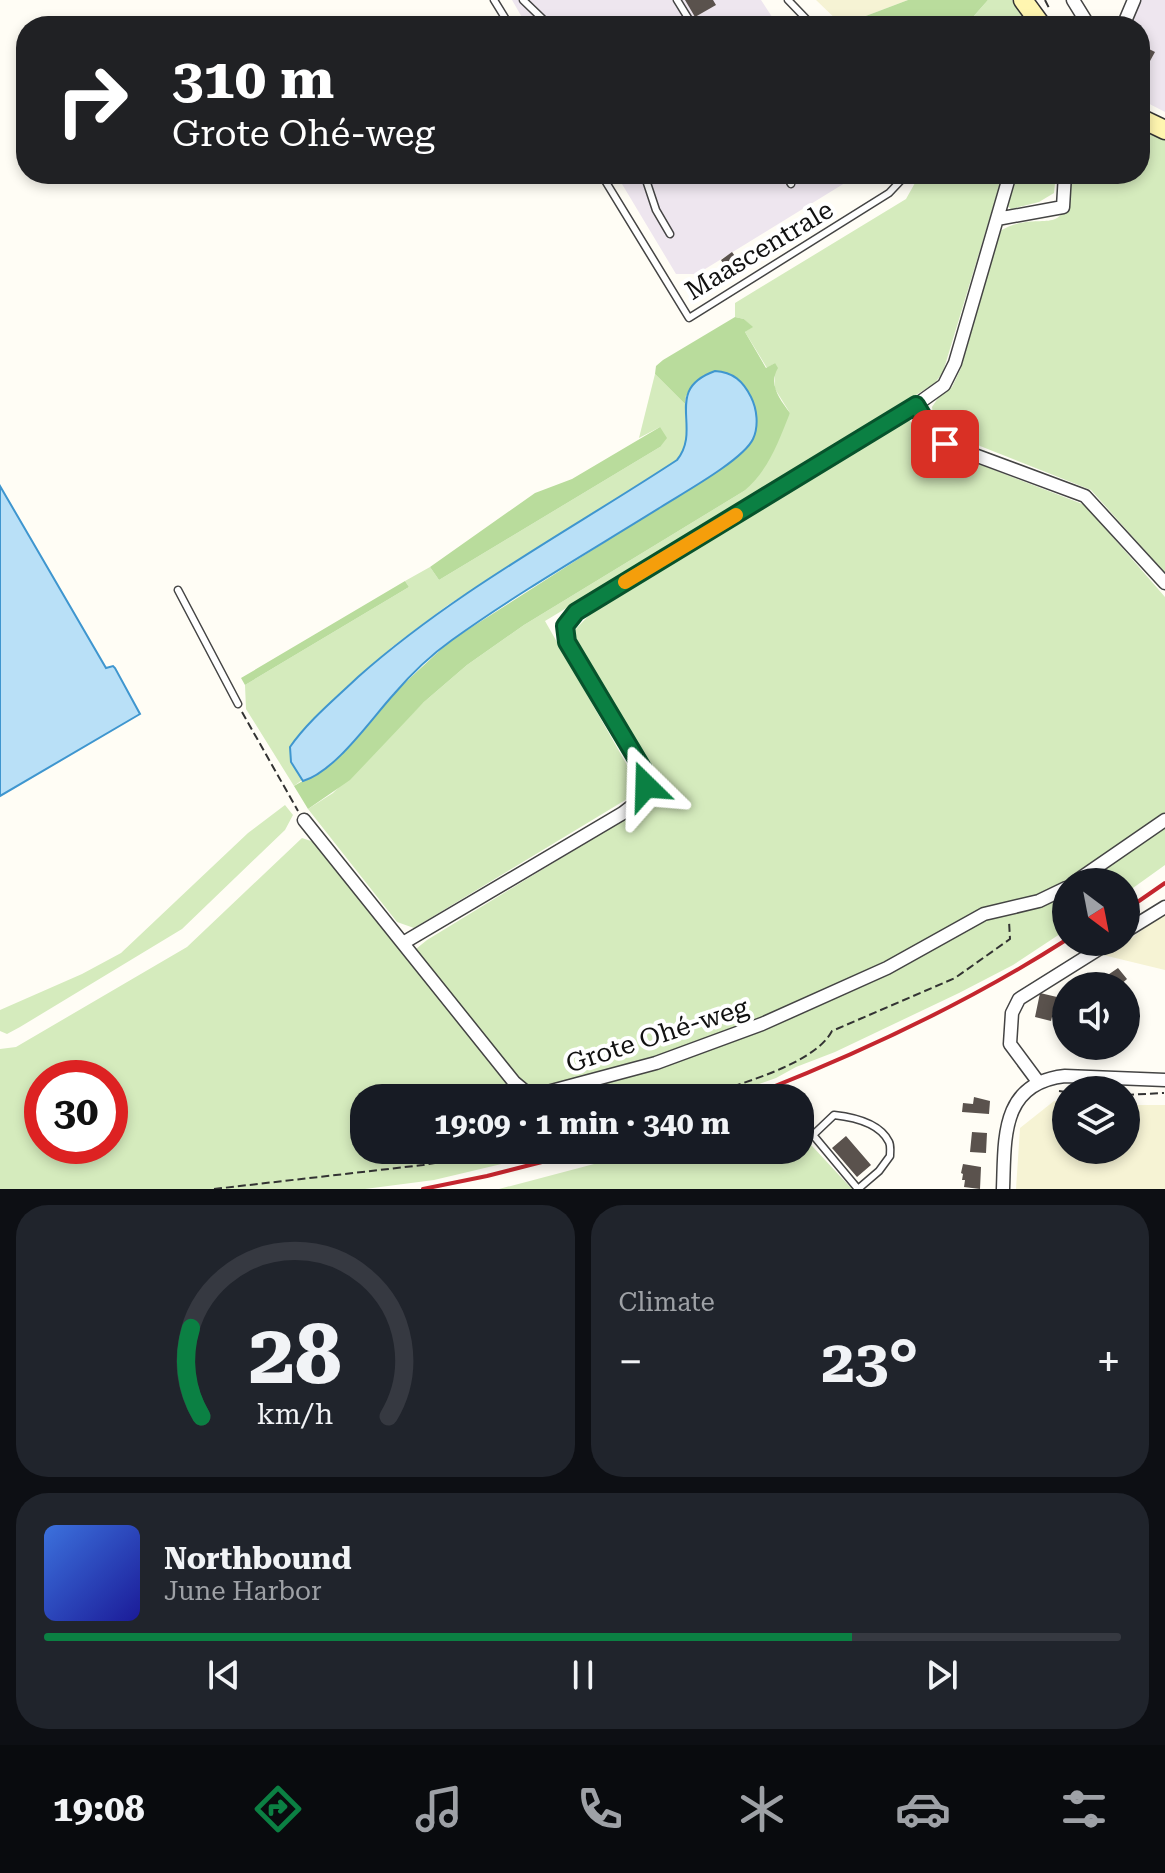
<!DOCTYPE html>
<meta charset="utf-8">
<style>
:root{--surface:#171b24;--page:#20242c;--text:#f1f3f6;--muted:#9ea1a6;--line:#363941;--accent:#0b8043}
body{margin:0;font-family:"Roboto Serif",serif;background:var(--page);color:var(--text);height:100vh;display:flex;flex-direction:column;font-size:30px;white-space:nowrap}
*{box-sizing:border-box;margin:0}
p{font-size:26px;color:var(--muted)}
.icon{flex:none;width:44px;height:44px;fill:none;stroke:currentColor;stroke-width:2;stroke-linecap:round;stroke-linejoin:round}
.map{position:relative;height:1189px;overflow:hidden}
.sheet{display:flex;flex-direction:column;gap:16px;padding:16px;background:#0d0f14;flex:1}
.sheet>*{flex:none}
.guide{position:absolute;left:16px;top:16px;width:1134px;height:168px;border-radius:32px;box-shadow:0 4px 12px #0003;background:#202124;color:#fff;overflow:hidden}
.needle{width:52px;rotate:148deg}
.fabs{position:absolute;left:1052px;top:868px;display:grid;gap:16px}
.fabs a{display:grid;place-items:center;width:88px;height:88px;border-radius:50%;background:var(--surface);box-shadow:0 4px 12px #0003;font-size:40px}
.speed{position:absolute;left:24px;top:1060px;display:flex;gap:16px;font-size:40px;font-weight:700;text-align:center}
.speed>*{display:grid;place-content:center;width:104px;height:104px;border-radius:50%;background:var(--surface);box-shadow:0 4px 12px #0003;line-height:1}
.speed .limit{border:12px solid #d22;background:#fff;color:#111}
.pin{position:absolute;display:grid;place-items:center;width:68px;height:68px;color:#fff;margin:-34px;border-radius:16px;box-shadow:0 4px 12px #0006}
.me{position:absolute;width:88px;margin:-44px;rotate:338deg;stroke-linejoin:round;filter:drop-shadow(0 0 6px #0008)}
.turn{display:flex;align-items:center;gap:28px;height:168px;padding:0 24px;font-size:36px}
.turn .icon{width:104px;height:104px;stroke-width:2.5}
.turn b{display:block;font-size:56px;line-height:68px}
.big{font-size:60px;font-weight:700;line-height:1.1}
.sheet .tile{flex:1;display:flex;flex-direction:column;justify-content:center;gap:12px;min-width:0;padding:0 28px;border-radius:32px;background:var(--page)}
.sheet .dial{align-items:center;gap:0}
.dial svg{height:208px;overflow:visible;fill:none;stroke:var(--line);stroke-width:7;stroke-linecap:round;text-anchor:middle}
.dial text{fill:var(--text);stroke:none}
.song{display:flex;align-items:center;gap:24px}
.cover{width:96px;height:96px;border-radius:12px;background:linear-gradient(135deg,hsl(220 70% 55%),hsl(240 70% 35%))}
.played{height:8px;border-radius:4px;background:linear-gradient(90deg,var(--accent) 75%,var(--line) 75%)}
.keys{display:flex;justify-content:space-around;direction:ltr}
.heat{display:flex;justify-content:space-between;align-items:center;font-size:44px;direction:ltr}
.sheet .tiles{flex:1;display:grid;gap:16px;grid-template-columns:1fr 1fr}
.tile:last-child{grid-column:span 2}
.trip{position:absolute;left:350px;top:1084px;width:464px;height:80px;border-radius:32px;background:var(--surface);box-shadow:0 4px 12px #0003;font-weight:700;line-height:80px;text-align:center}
.menu{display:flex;height:128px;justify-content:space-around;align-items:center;background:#090b0e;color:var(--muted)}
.menu .icon{width:56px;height:56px}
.menu .selected{color:var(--accent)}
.menu b{font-size:36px;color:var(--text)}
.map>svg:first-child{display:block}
.industrial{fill:#eee6ef}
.farmland{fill:#f6f3d4}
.green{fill:#d5ebbd;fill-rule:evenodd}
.forest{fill:#b9dc9c}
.water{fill:#b9e0f7;stroke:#3f96cf;stroke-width:2}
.building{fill:#5a524d}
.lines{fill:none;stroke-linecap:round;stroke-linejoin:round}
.lane-casing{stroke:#444;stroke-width:9}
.street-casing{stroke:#444;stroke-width:15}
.secondary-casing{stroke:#333;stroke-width:21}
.path{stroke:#333;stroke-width:2;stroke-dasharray:8 4;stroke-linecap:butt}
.lane{stroke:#fff;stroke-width:6}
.street{stroke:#fff;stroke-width:12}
.secondary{stroke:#fff6b0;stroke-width:18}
.rail{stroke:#c4262e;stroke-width:4}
.route-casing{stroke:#07532c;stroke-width:20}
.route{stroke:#0b8043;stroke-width:14}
.slow{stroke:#f59e0b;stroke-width:14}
.labels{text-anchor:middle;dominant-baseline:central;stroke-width:8;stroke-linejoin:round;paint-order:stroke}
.street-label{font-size:26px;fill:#111;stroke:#fff}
</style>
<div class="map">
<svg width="1165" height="1189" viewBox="0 0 1165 1189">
<rect width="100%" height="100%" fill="#fffdf5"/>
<!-- industrial -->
<path class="industrial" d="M512,0h249l17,26h-251z
M1131,0h34v112l-25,-13v-73h-18z
M616,174h238l-1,4 -156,96h-21z"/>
<!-- farmland -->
<path class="farmland" d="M816,0h92l-66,25z
M1165,913v57l-62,-15 23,-13z
M1054,1101l12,1v48h60v-45h39v84h-149l4,-61z"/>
<!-- green -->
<path class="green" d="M988,0h24l16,26h-63z
M1140,124l25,11v438l-74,-83 -149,-59 -8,-10 -2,-14 6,-9 14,-11 9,-19 39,-137c42,-25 69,16 68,-57h72z
M920,174h83l-60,198 -8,11 -111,70 -279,168 90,158 -8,20 -213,129 -17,-6 -89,-113 25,-16 91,-91 43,-37 57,-40 220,-134 46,-78 -15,-24v-26l-8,5 -22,-36 7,-5 -8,-8 -9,-2v-14l171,-104z
M1017,174h39l-2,19 -15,9 -28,7 -5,-4z
M655,374l30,30 2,39 -10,17 -229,145 -56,42 -95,91 -6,24 11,18 -8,6 -48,-77 -1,-24 164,-98 -4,-6 25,-14 9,13 221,-133v-20l-21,11z
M909,420l28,28 148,57 80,92v268l-39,28v-11h-60v48l-53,35 -54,28 -124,59 -39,15 -20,11 -56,20h-356v52h196l-126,30 -69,9h-365v-140l16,-2 171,-100 115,-109 12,4 92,115 21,-17 239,-146 -91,-151 -2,-11 21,-22 305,-187zM42,1078h68v68h-68z
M285,805l8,10 -8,15 -103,99 -162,98 -13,7 -7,-3v-21l82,-36 39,-21 127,-120z
M800,1133l52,56h-353l148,-39h153z"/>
<!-- forest -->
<path class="forest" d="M908,0h80l-23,26 -123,-1z
M735,317l9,2 9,8 -8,5 21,36 9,-5 3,5c-10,17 2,31 12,45 -12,29 -21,57 -46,78l-220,134 -57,40 -43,37 -74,78 -42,29 -14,-23 33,-19 68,-75 55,-51 283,-181 -47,-65 -1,9 -30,-30 1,-8 7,-6z
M660,427l7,11 -7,9 -221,133 -9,-13 105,-74 37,-14z
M405,581l4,6 -164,98 -4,-7z"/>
<!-- water -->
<path class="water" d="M715,371c18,1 28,10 36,26 6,12 8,29 2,42 -10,21 -70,54 -92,68 -69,43 -142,85 -209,133 -21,15 -41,34 -58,54 -23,25 -58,77 -91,87l-12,-19 -1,-15c18,-26 45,-48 68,-70 97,-86 211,-146 319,-217 26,-32 -15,-70 38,-89z
M0,486l106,182 7,-2 2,2 25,46 -140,82z"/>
<!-- building -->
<path class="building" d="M685,0h28l3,5 -21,12z
M1147,48l8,4 -10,18 -5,-3v-14l3,2z
M732,252l13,18 -13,8 -11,-18z
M1118,968l9,11 -8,7h-15l-5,-5z
M1040,993l17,4 -6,24 -16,-4z
M974,1097l16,4 -1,13 -27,-2 1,-9 10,1z
M972,1132l15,1 -1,20 -16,-1z
M846,1136l25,29 -14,12 -25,-29z
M963,1164l18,3 -1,22 -16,-2 1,-7h-3l1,-6 -2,-1z"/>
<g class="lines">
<defs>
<path id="lane" d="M494,0l16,26
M523,0l27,26
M677,0l16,26
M788,0l25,26
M601,174l88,144 200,-125 18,-19
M644,174l12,36 14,24
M785,174l6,10
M178,590l60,114
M834,1115c18,2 46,8 55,27 2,4 1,9 1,14l-11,15 -21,18 -45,-54z"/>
<path id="street" d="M1073,0l16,26
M1123,26l11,-26
M997,219l66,-12 2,-33
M916,405l18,30 11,9 140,52 80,87
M304,820l210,262 12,10 14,2 116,-31 106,-39 125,-56 97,-54 55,-13 27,-13
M1075,882l90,-62
M1126,931l39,-24
M403,943l220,-130c18,-14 24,-18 21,-42l-77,-129 -2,-16 11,-14 340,-207 28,-20 11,-22 55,-189
M1039,1083l-29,-39 2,-31 7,-14 91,-57
M1003,1189c2,-50 -3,-106 62,-113l100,4"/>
<path id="secondary" d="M1023,0l19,26
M1140,118l25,12"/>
</defs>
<!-- lane casing -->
<use href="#lane" class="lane-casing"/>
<!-- street casing -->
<use href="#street" class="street-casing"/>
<!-- secondary casing -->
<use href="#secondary" class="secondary-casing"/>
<!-- path -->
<path class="path" d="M1045,0l4,8
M242,712l56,99
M1059,1091l7,1
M1126,1095l38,-2
M699,1098c37,-14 114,-32 133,-67l123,-53 55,-39 -1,-18
M214,1189l209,-24 88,-15"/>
<!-- lane -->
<use href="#lane" class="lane"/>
<!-- street -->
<use href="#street" class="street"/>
<!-- secondary -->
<use href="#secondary" class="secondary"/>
<!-- rail -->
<path class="rail" d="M1126,910l39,-27
M745,1098c111,-43 221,-94 321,-158
M580,1161l37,-11
M423,1189l64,-13 102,-26"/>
</g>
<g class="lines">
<defs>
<path id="route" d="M646,786l-2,-15 -77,-129 -2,-16 11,-14 340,-207 18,30 11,9"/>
</defs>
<!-- route casing -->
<use href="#route" class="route-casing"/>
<!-- route -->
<use href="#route" class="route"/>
<!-- slow -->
<path class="slow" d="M625,582l111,-67"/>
</g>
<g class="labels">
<!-- street labels -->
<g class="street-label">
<text transform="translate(759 250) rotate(-31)">Maascentrale</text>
<text transform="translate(657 1035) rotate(-18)">Grote Ohé-weg</text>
</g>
</g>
</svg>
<div class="fabs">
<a><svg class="needle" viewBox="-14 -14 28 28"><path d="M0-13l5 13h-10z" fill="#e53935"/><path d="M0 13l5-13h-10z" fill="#9ea1a6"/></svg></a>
<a><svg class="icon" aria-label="sound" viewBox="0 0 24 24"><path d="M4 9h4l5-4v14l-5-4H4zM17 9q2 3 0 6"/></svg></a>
<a><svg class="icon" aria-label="layers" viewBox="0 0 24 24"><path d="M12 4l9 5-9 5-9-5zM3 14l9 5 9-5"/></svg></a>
</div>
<div class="speed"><div class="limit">30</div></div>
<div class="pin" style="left:945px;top:444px;background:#d93025"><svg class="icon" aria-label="arrive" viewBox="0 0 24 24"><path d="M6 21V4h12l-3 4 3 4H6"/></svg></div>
<svg class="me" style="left:646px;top:786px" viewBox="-20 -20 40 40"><path d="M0-17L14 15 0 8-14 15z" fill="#0b8043" stroke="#fff" stroke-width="4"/></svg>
<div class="trip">19:09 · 1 min · 340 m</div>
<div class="guide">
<div class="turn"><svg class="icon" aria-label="right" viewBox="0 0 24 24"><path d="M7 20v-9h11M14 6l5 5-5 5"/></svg><div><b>310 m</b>Grote Ohé-weg</div></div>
</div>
</div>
<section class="sheet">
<div class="tiles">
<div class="tile dial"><svg viewBox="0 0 100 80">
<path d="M14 69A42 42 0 1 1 86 69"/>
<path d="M14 69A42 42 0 0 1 10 35" stroke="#0b8043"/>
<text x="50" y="56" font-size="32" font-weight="700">28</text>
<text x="50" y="72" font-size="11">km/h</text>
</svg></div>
<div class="tile"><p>Climate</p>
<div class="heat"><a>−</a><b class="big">23°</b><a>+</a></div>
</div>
<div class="tile">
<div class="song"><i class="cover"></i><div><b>Northbound</b><p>June Harbor</p></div></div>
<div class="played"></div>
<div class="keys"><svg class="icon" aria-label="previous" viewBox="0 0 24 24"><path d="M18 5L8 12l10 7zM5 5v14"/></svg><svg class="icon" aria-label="pause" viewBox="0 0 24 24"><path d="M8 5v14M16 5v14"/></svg><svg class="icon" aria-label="next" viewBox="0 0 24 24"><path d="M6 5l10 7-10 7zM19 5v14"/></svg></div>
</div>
</div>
</section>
<nav class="menu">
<b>19:08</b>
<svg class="icon selected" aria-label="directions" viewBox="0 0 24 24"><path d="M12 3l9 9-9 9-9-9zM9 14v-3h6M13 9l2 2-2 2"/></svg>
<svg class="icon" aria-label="music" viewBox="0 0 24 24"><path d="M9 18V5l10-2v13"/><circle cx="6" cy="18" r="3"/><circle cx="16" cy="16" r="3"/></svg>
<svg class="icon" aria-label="phone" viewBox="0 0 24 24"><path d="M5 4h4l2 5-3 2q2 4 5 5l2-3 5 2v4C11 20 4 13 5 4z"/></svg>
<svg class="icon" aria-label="climate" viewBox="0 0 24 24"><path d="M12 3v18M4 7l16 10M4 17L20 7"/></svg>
<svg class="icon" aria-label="car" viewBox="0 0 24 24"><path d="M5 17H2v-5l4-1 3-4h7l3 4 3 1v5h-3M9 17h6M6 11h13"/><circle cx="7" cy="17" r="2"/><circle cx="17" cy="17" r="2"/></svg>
<svg class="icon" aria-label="filters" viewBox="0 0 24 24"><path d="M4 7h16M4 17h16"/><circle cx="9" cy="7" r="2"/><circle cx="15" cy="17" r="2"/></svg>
</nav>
